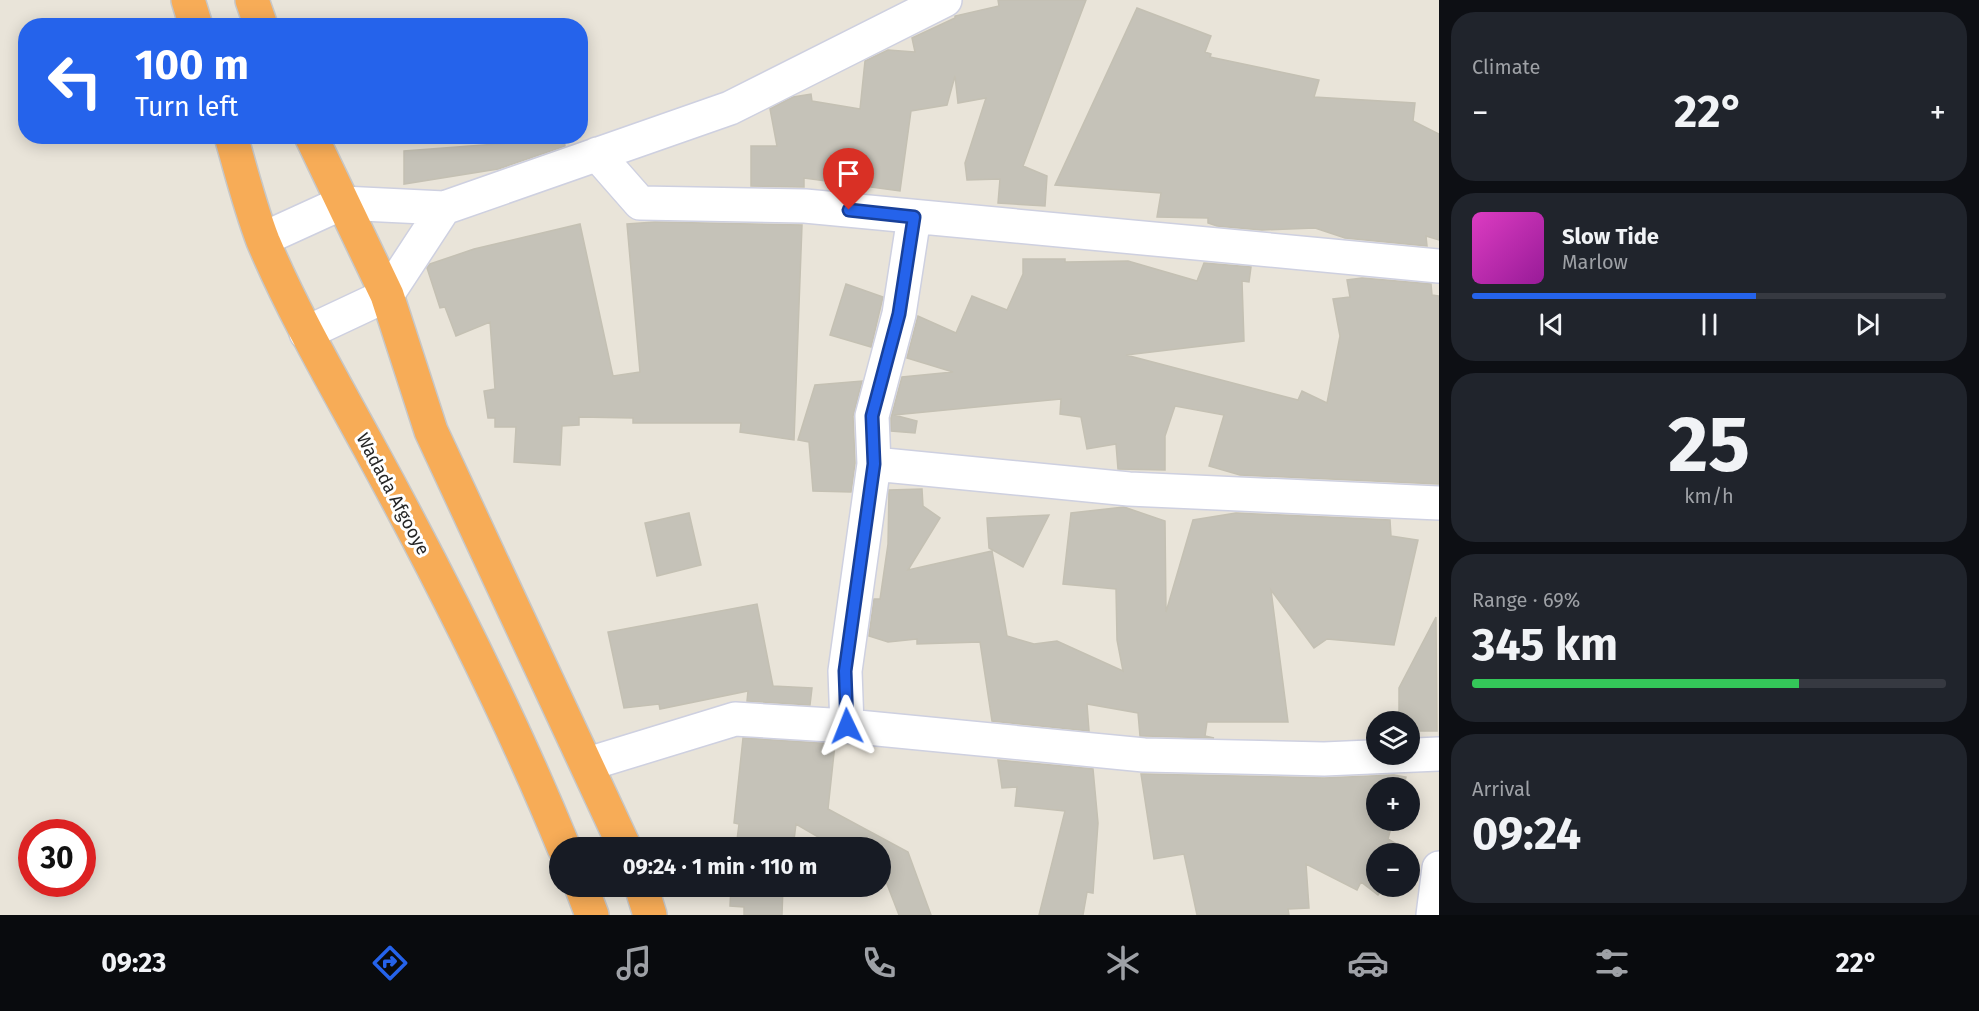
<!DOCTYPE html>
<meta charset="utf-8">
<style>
:root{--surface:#171b24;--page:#20242c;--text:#f1f3f6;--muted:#9ea1a6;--line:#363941;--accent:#2563eb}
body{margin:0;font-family:"Fira Sans",sans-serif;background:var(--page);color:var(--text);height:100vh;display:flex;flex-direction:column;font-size:22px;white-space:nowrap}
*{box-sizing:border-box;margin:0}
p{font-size:20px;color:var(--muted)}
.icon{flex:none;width:33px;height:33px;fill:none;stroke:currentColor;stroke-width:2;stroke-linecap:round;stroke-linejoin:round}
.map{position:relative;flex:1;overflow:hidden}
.side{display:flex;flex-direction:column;gap:12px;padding:12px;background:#0d0f14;width:540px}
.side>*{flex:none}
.guide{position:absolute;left:18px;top:18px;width:570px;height:126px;border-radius:24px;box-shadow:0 3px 15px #0003;background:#2563eb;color:#fff;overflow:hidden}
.fabs{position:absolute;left:1366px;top:711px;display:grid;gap:12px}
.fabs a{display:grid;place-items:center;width:54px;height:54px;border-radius:50%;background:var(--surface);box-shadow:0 3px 15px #0003;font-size:30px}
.speed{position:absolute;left:18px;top:819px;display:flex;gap:12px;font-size:30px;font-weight:700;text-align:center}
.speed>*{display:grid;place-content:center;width:78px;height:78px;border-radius:50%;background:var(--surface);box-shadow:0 3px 15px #0003;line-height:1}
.speed .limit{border:9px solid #d22;background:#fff;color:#111}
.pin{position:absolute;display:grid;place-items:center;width:51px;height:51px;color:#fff;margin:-62px -26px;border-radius:50% 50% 50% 0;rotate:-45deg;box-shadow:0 0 6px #0007}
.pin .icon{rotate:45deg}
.me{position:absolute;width:66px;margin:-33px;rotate:358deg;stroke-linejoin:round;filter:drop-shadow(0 0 4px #0008)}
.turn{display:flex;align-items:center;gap:21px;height:126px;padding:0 18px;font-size:27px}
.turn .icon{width:78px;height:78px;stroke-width:2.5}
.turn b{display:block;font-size:42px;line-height:51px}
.big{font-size:45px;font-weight:700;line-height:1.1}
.side .tile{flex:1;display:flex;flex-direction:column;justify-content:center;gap:9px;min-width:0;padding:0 21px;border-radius:24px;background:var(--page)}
.side .dial{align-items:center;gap:0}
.dial b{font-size:78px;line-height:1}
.song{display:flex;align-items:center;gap:18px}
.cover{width:72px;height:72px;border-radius:9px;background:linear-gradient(135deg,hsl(310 70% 55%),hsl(300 70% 35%))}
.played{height:6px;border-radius:3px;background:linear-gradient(90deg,var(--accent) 60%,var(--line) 60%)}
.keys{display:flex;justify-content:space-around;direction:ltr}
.heat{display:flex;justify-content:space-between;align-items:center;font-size:33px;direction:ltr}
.charge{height:9px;border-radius:4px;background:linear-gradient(90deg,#34c759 69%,var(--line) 0)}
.trip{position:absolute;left:549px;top:837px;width:342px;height:60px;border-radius:30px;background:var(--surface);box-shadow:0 3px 15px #0003;font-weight:700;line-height:60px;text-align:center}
.tabs{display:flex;height:96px;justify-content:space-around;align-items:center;background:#090b0e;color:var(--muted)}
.tabs .icon{width:42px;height:42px}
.tabs .active{color:var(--accent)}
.tabs b{font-size:27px;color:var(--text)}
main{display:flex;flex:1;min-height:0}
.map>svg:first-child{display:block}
.building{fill:#c5c2b8;stroke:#c4c0b3;stroke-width:1.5}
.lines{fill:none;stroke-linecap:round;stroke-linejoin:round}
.street-casing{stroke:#ced0e0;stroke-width:36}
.highway-casing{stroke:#c7c7c7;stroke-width:36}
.street{stroke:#fff;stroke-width:33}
.highway{stroke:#f7ac57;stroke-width:33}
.route-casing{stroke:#184099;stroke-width:15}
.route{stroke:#2563eb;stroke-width:10}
.labels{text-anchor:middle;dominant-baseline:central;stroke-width:6;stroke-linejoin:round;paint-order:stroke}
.street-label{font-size:18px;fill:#272727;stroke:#fff}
</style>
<main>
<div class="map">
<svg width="1439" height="915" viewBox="0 0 1439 915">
<rect width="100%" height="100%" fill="#e9e4d9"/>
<!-- building -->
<path class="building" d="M998,0h88l-63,166 24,10 -2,30 -47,-3 2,-24 -33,1 -2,-17 21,-65 -28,5 -3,-27 -8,29 -36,6 -11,80 -96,-13v9l-53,-1v-40h26l-7,-37 23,-12 18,-3 1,7 48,8 5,-48 23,-11 27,2 -3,-14 43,-20v-2l44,-10z
M1137,8l74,28 -6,16 6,2 -1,3 109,23 -5,17 101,6 -2,18 26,13v106l-13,-4 1,10 -82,-8 -30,-10 -53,2 -45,-4 -9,-3v-5l-51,-1 4,-24 -106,-8z
M564,139l1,7 -67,23 -94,15v-33z
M655,222l147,3 -8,215 -54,-8 1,-9h-108v-5l-54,-1v8l-17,1 -2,39 -46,-3 2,-35h-21v-9h-7l-4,-27 11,-2 -5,-67 -34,14 -11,-29 -5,1 -13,-40 3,-4 44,-15 106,-25 33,152 27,-4 -13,-148z
M1023,259h42v3l63,-1 69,20 7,-18 47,4 -2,15 -7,-1 2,60 -118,14 172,45 4,-9 25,12 13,-67 -7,-37 17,-2 -3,-17 15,-2 69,6 1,11 7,1v188l-199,-9 -31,-9 15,-51 -49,-9 -10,30v34l-47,-1 -2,-25 -29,5 -6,-32 -21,-3 1,-15 -167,16 23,6 -2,12 -24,-2v-13l11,-41 51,-5 -46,-14 11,-42 38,17 16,-37 35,14 16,-36z
M846,284l37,13 -12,50 -41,-12z
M862,381l-9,35 2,47 -4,29 -38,-1 -4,-49 -11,-2 17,-55z
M922,489l1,17 17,12 -32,52 84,-19 15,85 27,8 23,-3 66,30 -6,-31 -1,-51 -53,-5 8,-71 53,-6 41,14 1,91 27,-92 43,-7 154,7 1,16 27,4 -24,105 -67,-6 -13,9 -43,-58 17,132h-81l-2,14 9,2 -69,-2h-5l-2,-23 -51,-9 2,27 -97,-10 -12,-79 -63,2v-5l-29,3 -19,-6 5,-37h6l8,-55 1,-54z
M689,513l12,52 -44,11 -12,-53z
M1049,515l-26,52 -34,-19 -2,-30z
M757,604l16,82 39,2 -2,17 -63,-4 1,-10 -88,18 -1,-5 -35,4 -16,-76z
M1436,617l1,114h-27v-9h-11v-34z
M743,738l92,6 -7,65 80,43 23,63h-32l-19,-49v-18h-43l-41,-24 -3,24h-57l3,-24 -5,-1z
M998,760l95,9 5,54 -5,70 -6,-1 -4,23h-44l26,-104 -50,-5 2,-19 -15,1z
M1141,774l183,4 70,-3 12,2 -3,11h-26v32h16l-5,19 17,10 -3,5h-25v32h8l-7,9 -17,-13 -4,8 -51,-26 3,44 -21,1 1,6h-92l-13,-61 -30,5z
M731,886h52l-1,29h-38v-8l-14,-1z"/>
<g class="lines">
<defs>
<path id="street" d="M597,154l43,49 165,3 634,60
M263,239l79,-36 102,5 286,-100 215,-108
M306,333l81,-38 57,-87
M874,464l-2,-48 27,-102 15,-97
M847,726l-2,-55 29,-207 255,25 310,14
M588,764l147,-45 112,7 297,29 180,4 115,-5
M1433,915l6,-47"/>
<path id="highway" d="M188,0l8,26
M252,0l9,26
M231,136c10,35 19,71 32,105 30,71 69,138 106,206 71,130 139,264 195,401
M311,136l76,159 44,136 194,417
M581,886l11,29
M641,886l9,29"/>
</defs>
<!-- street casing -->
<use href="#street" class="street-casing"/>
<!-- highway casing -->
<use href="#highway" class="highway-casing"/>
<!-- street -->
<use href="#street" class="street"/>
<!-- highway -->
<use href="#highway" class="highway"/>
</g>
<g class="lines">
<defs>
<path id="route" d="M847,726l-2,-55 29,-207 -2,-48 27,-102 15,-97 -65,-7"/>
</defs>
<!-- route casing -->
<use href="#route" class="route-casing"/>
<!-- route -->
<use href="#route" class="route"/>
</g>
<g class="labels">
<!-- street labels -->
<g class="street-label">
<text transform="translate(393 494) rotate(62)">Wadada Afgooye</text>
</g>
</g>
</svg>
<div class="fabs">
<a><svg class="icon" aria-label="layers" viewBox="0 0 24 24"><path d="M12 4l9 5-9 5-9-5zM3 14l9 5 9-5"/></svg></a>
<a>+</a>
<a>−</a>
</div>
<div class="speed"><div class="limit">30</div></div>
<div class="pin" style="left:849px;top:210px;background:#d93025"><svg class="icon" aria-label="arrive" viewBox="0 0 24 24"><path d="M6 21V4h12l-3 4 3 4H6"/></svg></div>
<svg class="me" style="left:847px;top:726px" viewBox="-20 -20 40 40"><path d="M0-17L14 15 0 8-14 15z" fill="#2563eb" stroke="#fff" stroke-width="4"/></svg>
<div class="trip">09:24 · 1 min · 110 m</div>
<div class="guide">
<div class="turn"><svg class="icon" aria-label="left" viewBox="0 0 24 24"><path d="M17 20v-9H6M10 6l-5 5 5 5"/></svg><div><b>100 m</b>Turn left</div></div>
</div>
</div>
<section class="side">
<div class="tile"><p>Climate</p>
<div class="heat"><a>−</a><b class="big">22°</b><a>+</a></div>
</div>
<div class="tile">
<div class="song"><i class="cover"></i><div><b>Slow Tide</b><p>Marlow</p></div></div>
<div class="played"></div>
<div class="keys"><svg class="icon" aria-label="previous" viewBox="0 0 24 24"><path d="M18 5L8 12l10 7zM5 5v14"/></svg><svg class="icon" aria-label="pause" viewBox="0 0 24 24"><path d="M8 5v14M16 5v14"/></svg><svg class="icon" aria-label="next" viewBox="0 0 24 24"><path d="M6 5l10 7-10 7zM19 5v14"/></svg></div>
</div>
<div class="tile dial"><b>25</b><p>km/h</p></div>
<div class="tile"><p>Range · 69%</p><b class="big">345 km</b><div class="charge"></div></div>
<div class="tile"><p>Arrival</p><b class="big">09:24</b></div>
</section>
</main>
<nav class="tabs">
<b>09:23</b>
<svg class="icon active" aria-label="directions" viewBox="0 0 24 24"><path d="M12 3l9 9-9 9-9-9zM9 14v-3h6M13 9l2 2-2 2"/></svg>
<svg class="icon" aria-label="music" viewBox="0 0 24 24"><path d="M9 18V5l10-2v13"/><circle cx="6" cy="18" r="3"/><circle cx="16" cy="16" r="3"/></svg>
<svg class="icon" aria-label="phone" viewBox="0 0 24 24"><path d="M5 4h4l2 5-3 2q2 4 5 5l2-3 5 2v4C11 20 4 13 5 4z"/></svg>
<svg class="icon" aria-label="climate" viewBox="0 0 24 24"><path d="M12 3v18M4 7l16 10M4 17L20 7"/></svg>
<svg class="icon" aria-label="car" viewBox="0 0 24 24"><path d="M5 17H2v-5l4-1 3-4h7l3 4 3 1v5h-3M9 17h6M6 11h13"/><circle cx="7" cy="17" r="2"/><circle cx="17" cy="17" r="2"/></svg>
<svg class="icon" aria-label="filters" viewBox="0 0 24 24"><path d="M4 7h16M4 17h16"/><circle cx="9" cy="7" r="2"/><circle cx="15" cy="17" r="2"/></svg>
<b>22°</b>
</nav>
